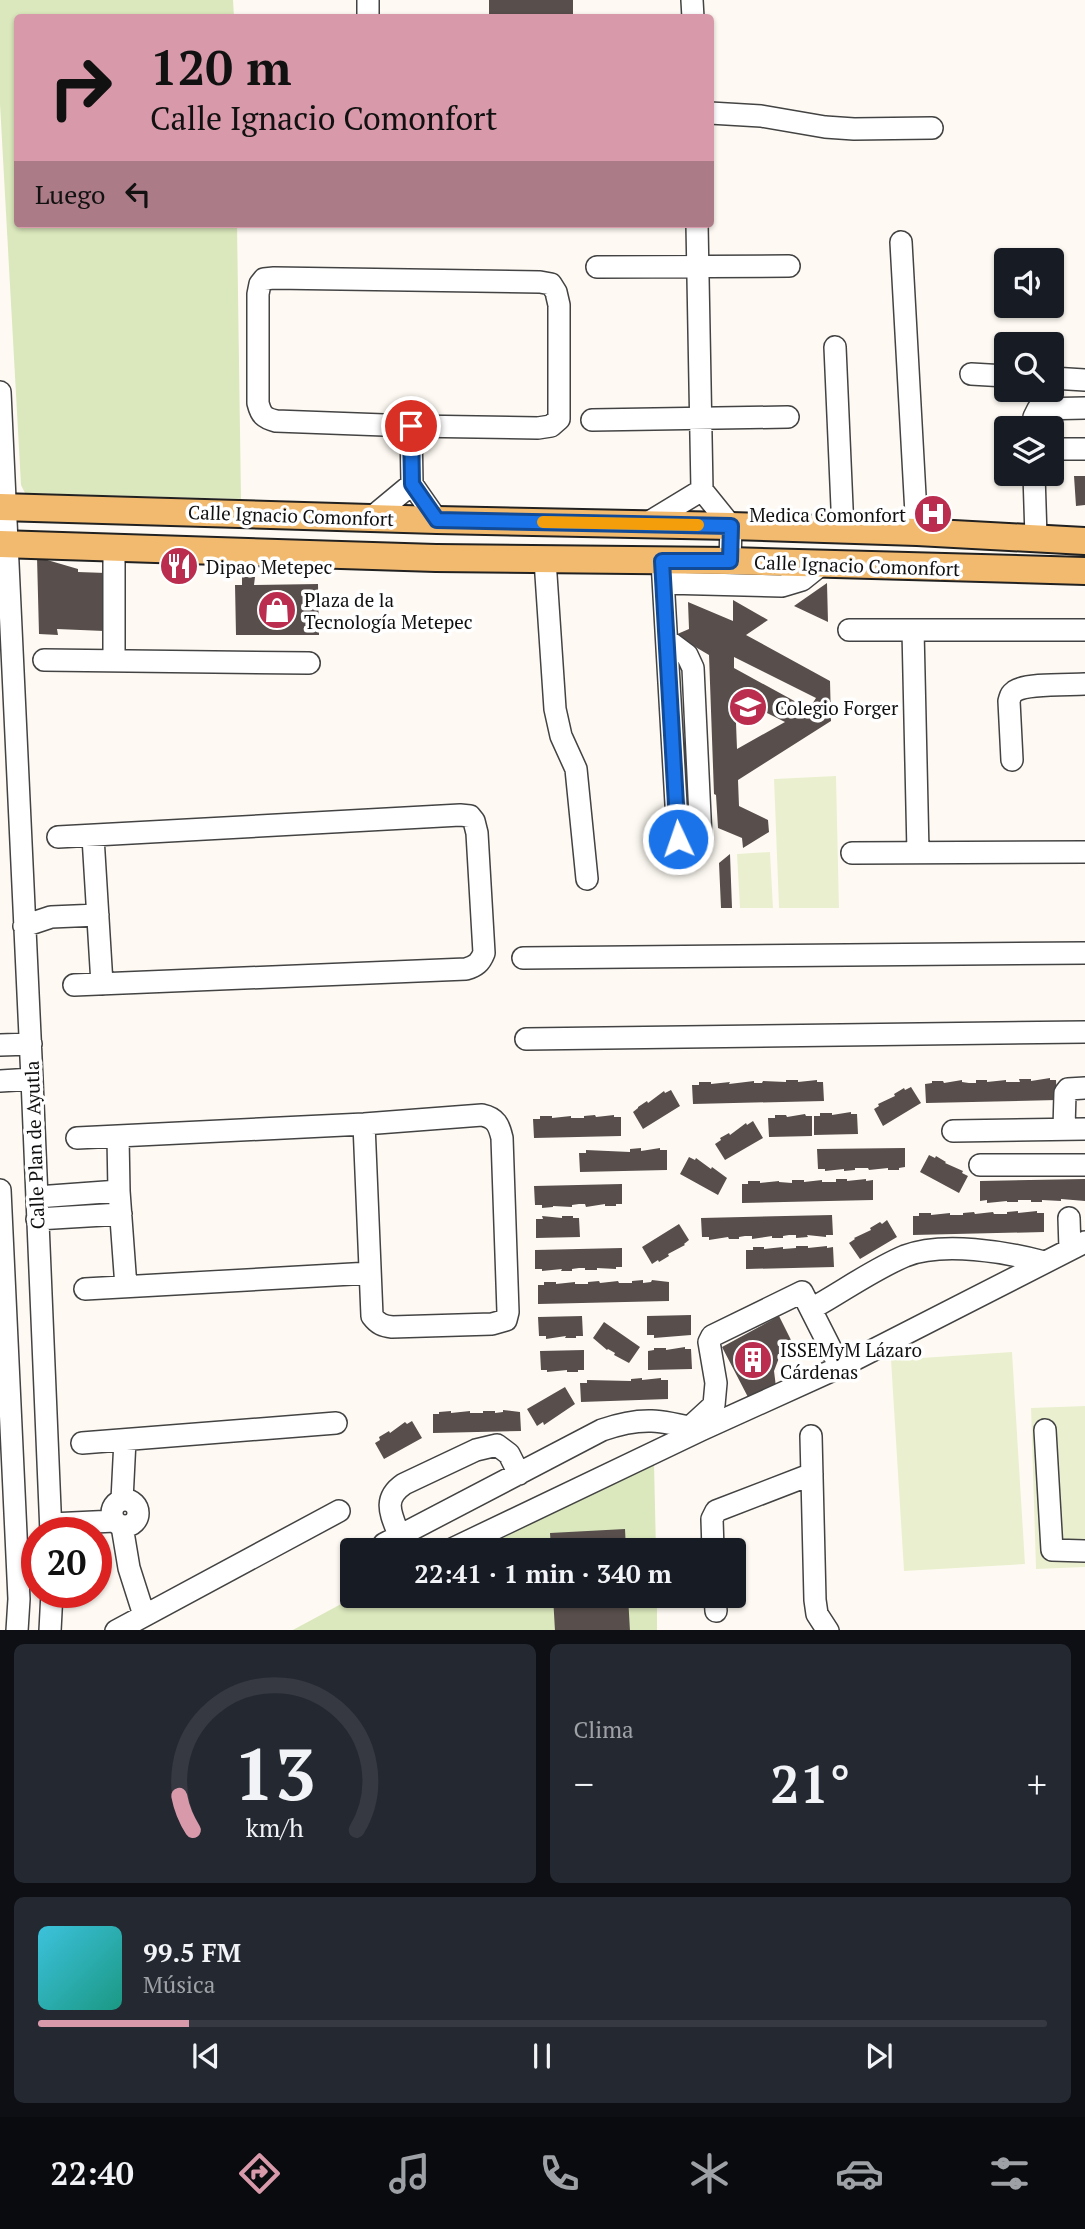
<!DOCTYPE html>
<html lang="es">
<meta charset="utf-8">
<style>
:root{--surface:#171b24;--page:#242831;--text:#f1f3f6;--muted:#9ea1a6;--line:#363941;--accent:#d89aaa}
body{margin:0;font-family:"PT Serif",serif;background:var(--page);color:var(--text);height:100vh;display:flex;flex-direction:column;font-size:26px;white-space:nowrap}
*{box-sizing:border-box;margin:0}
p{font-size:23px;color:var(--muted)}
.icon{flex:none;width:38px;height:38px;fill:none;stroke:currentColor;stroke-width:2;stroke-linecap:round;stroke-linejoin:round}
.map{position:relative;height:1630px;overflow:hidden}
.panel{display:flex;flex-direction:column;gap:14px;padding:14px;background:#0d0f14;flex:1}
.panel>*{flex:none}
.hud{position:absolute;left:14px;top:14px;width:700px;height:214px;border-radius:7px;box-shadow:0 2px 5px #0004;background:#d89aaa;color:#111;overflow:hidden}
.fabs{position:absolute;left:994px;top:248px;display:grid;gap:14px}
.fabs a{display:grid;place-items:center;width:70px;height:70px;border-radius:7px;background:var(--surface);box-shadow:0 2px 5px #0004;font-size:35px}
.speed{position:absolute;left:21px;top:1517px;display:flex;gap:14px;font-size:35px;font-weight:700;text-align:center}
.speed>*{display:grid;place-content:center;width:91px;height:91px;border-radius:50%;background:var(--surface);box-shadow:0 2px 5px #0004;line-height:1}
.speed .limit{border:10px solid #d22;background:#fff;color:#111}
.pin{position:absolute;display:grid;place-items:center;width:60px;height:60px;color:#fff;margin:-30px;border:4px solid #fff;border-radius:50%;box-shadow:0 2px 7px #0007}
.me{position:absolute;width:77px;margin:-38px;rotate:357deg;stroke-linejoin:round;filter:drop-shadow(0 0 5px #0008)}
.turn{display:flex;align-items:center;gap:24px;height:147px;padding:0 21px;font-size:32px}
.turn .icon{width:91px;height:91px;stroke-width:2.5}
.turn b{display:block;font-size:49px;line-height:60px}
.then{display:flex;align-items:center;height:66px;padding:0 21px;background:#0003;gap:14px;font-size:26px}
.big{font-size:52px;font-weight:800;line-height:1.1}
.panel .card{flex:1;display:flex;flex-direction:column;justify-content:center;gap:10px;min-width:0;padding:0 24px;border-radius:10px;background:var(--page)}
.panel .dial{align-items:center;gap:0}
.dial svg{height:182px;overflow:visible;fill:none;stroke:var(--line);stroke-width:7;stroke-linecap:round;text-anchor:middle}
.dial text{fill:var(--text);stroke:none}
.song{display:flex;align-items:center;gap:21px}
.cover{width:84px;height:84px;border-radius:10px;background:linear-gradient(135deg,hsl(190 70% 55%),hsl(170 70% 35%))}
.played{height:7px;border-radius:4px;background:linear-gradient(90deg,var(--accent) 15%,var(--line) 15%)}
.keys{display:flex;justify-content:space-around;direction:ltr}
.heat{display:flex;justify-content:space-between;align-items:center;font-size:38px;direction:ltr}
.panel .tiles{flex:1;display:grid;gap:14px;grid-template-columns:1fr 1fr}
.card:last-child{grid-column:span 2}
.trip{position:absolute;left:340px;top:1538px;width:406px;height:70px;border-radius:7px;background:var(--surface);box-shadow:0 2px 5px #0004;font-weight:800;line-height:70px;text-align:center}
.tabs{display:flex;height:112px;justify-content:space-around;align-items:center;background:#090b0e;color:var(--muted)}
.tabs .icon{width:49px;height:49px}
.tabs .selected{color:var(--accent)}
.tabs b{font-size:32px;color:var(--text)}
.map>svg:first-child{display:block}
.green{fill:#dbe8bd}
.pitch{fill:#eaf0cf}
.building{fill:#584f4c;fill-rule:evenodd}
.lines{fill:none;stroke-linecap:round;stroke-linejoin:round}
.minor-casing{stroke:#434343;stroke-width:24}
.major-casing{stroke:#212121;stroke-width:30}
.minor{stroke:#fff;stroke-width:21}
.major{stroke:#f2ba6f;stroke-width:26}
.route-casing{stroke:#114b97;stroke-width:18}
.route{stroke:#1a73e8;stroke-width:12}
.slow{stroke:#f59e0b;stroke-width:12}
.labels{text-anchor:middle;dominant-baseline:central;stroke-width:7;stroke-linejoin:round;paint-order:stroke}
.poi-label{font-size:19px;fill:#101010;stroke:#fff;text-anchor:start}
.street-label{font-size:19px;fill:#101010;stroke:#fff}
</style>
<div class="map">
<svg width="1085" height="1631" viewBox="0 0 1085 1631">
<rect width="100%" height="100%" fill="#fefaf3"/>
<!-- green -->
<path class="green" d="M0,0h233l1,17 -216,1v206h219l4,275 -216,-6 -4,-8 -21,-381z
M654,1463l2,87h-178z
M356,1596h18l1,6 12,-6h270v34l-366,1z"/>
<!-- pitch -->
<path class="pitch" d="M836,776l3,132h-60l-5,-129z
M770,852l3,56h-33l-3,-54z
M1012,1352l13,212 -121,7 -13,-211z
M1085,1406v161l-49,2 -5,-161z"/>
<!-- building -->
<path class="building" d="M489,0h84v18h-84z
M1074,476h11v29l-9,1z
M37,557l41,12v3l28,1 -2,58 -47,-2 1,6 -19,-1z
M242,577h13l-1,8 64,-1 1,51h-83l-1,-50h7z
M827,583l1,39 -34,-16z
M733,600l35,20 -22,15 84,46 1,40 -93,59 1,26 29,14 1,12 -26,16 -1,-10 -24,-10 -2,-33 -2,-1 -5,-139 -34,-20 14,-6 -1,-27 45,19zM734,657l82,41 -7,11 -75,-41zM735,697l50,25 -48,27z
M730,854l2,54h-11l-2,-45z
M1050,1078v2h6l1,20 -131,3 -1,-19 7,-1v-2h11l1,2 18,-3v2l7,1h7v-3h11v2l19,-2v2h14l-1,-3h12v2z
M786,1080h12v2l19,-2v2h6l1,19 -131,3 -1,-19h7v-3h12v2l19,-2 -1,2 25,-3v2h8l1,-2 23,1z
M911,1087l10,16 -38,23 -9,-17 5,-3 -1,-2 17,-8 -1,-2 10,-6 1,2z
M671,1090l9,16 -37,23 -10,-17 5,-4v-1l9,-6 1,2 16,-12 1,2z
M851,1112v2h6l1,20 -44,1v-19h6v-3h12v2z
M805,1114l1,2h6v20l-43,1 -1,-19h7v-3h11l1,2z
M595,1115l1,2 18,-2v2h7v19l-87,2 -1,-19h7v-3h12v2l19,-2v2h13v-2z
M753,1121l10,17 -38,22 -10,-16 6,-4 -1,-2 9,-5 1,2 16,-12 1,2z
M641,1148v3l19,-3v2h7v20l-87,2 -1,-19h7v-3l44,2v-3z
M905,1148v19l-6,1v2h-11v-2l-19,2 -1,-2h-13v2l-11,1v-2l-19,2v-2h-7l-1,-20z
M929,1155l6,3 1,-2 10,6 -1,1 18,8 -1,2 6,3 -9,17 -39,-21z
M689,1157l6,3 1,-2 15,11 1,-2 15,11 -9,17 -38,-21z
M836,1179h11v2l19,-2v2l7,-1v20l-131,3v-19h6v-3h12v2l19,-2v1l13,1v-3h12v2l18,-2v2h14z
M1085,1179v22l-24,-2v2l-19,-1v2h-11v-2h-13v2h-11v-1l-20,2v-3l-7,1v-20z
M622,1184v20h-6v2h-11v-2l-19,3 -1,-3h-6l-7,1v2l-19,-1v1l-11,1v-3h-7l-1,-19z
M1018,1211v2l19,-2v2h7v19l-131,3v-19h6v-3h12v2l19,-2v2h13v-2l11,-1 1,2 18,-2 1,2h13v-2z
M832,1215l1,20h-7v2l-19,-2 1,2 -12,1v-3h-7l-6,1v2h-11v-2l-20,3v-3h-7l-6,1v2h-10l-1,-2 -19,3v-3h-7l-1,-19z
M542,1216l20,2v-2h11v2h6l1,19 -44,1v-19h7z
M887,1220l10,17 -37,22 -11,-16 6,-4 -1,-1 17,-8 -1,-2 10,-6 2,2z
M679,1224l10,16 -5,4 1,1 -17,9 1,2 -10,6 -1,-2 -6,4 -10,-17z
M796,1246h12v2l19,-2v2l6,-1 1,20 -88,2v-19h7v-3h11v2l19,-2v2l13,-1z
M622,1248v19h-6v2l-19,-1v2h-12v-2h-6l-7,1v2h-11l1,-2 -20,2v-2h-7v-19z
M643,1280v3l8,-1 1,-2 17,2v19l-131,3v-19h6v-3h12v2l19,-2v2h13v-2l11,-1 1,2 18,-2 1,2h13v-2z
M691,1315v20l-37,3v-3h-7v-19z
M582,1316l1,20h-7v2h-11l1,-2 -20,3v-3h-7l-1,-19z
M779,1316l14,28 -11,6 -8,21 2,16 -26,14 -28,-54z
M604,1322l36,25 -11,16 -15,-8 1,-2 -7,-4 -1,1 -14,-12z
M685,1347v2h6l1,20 -44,1v-19l6,-1v-2h12v2z
M584,1350v20h-6v2h-11v-2l-20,2v-2h-6l-1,-19z
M642,1378v2l19,-2v2h7v19l-87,3 -1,-19h7v-3l44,1v-2z
M565,1387l10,17 -31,21 -1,-3 -6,4 -10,-17z
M503,1410l17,2 1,19 -88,2v-19h6v-2l12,-1v2l19,-2v2h13v-2h12v2l8,-1z
M412,1421l10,17 -38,21 -9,-16 5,-3 -1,-3 10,-6 1,2 15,-11 2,2z
M625,1529l1,21h-75l-1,-17z
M553,1596h75l2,35h-75z"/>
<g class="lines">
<defs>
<path id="minor" d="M368,0v18
M692,0l1,18
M710,113l51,3 64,11 29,2 78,-1
M697,224l5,266 29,36 -1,35
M901,242l16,290
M597,267l192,-1
M274,278l266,4 11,2 5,8 3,13v114l-8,7 -13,2 -127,-2 -135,-5c-12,-3 -15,-6 -18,-18v-109l2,-10 4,-5z
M835,347l8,183
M971,374l35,2
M1052,378l33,2
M0,392l32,687 19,454
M592,420l196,-3
M411,426l1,58 25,36
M1034,429v-12l4,-8 47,-1
M1052,449h33
M1034,474l2,63
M371,518l41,-34
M646,524l56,-34
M114,548v113
M545,560l10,149 6,27 15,33 11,110
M662,561l16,278 2,8 9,6 8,-3 4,-12 -8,-170 -6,-13 -20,-15
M664,583l118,3 20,-6 20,-16
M849,630h236
M913,630l5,222
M44,660l265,3
M1012,760l-3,-59c2,-6 1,-6 6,-10 12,-8 54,-6 70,-7
M58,837l402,-22 10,1 4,5 3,12 7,120c-4,10 -8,13 -18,16l-392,16
M93,837l9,147
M852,853l233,-1
M24,926l27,-9 47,-2
M523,958l562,-5
M526,1039l559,-7
M0,1045l31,-1
M0,1081l32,-2
M1064,1129l1,-36 3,-4 17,-1
M953,1131l132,-2
M118,1137l1,54 7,96
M77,1138l287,-14 118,-9c14,3 17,10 20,23l6,174 -2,8 -14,4 -100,3c-9,-1 -14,-3 -20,-11l-8,-192
M980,1165h105
M0,1190l19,409 -2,32
M37,1197l82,-6
M1069,1218l1,31
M37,1219l84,-5
M85,1289l285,-16
M811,1309c31,-17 61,-39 94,-53 38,-15 101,-4 139,6
M690,1427l24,-22 2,-22 -7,-41 3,-6 90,-44 38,75
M1045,1430l7,120 33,1
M811,1436l4,164 2,14 11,17
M82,1443l254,-20
M122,1500l3,-60
M112 1513a13 13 0 1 1 26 0a13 13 0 1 1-26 0Z
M51,1524l64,-3
M122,1526l7,42 15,47
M399,1535c-8,-21 -17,-36 5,-51l72,-34 21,-5 12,9 10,20
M384,1544l218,-114c40,-14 59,-10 99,0
M450,1550l251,-120 139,-63 245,-125
M713,1550l-1,-31 4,-8 96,-37
M715,1596l1,15
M50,1631l2,-39
M116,1631l223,-120"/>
<path id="major" d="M0,507l437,13 294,6 186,6 168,9
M0,544l436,14 294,3 355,10"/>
</defs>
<!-- minor casing -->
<use href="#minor" class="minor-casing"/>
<!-- major casing -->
<use href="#major" class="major-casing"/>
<!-- minor -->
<use href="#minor" class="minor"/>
<!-- major -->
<use href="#major" class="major"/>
</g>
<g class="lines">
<defs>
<path id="route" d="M411,426l1,58 25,36 294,6 -1,35h-68l16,278"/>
</defs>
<!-- route casing -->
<use href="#route" class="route-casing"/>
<!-- route -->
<use href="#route" class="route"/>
<!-- slow -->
<path class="slow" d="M543,522l155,3"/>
</g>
<!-- icons -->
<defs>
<symbol id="hospital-disc" viewBox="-11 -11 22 22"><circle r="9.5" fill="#ba2d4e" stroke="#fff"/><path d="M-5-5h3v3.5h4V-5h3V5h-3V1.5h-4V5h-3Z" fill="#fff"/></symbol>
<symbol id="restaurant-disc" viewBox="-11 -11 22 22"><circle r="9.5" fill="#ba2d4e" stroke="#fff"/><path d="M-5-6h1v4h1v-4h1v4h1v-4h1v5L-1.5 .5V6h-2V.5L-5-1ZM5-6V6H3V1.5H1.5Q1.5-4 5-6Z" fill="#fff"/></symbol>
<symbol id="shop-disc" viewBox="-11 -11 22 22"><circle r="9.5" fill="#ba2d4e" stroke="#fff"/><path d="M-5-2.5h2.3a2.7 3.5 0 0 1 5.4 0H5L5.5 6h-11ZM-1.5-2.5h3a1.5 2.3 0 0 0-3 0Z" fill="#fff"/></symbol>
<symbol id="school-disc" viewBox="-11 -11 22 22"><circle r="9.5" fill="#ba2d4e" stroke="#fff"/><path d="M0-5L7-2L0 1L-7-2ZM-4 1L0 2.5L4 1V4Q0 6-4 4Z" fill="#fff"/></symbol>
<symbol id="building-disc" viewBox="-11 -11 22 22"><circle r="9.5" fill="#ba2d4e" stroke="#fff"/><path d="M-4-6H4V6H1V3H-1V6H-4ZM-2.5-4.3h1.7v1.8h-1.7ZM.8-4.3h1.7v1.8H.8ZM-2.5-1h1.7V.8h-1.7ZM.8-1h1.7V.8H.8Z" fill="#fff"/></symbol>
</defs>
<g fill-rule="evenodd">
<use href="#hospital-disc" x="911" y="492" width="44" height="44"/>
<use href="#restaurant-disc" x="157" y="544" width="44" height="44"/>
<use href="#shop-disc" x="255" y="588" width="44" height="44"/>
<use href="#school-disc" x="726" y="685" width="44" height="44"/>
<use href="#building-disc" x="731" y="1338" width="44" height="44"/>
</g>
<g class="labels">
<!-- poi labels -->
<g class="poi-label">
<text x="906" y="514" text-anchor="end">Medica Comonfort</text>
<text x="206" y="566">Dipao Metepec</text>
<text x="304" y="599">Plaza de la<tspan x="304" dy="22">Tecnología Metepec</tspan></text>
<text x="775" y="707">Colegio Forger</text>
<text x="780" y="1349">ISSEMyM Lázaro<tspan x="780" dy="22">Cárdenas</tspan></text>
</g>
<!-- street labels -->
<g class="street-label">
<text transform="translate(291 515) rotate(2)">Calle Ignacio Comonfort</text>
<text transform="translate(857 565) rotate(2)">Calle Ignacio Comonfort</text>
<text transform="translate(34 1145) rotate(-92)">Calle Plan de Ayutla</text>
</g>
</g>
</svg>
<div class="fabs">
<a><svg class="icon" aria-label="sound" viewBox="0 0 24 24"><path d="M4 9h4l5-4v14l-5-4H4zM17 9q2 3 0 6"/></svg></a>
<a><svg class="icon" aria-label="search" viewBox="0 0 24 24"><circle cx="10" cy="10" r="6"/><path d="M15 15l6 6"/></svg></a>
<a><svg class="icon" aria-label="layers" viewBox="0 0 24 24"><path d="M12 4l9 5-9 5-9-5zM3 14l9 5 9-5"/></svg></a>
</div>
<div class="speed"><div class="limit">20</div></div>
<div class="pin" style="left:411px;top:426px;background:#d93025"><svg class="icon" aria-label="arrive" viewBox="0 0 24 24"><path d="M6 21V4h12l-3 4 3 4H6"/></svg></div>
<svg class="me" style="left:678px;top:839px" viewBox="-20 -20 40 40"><circle r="17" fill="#1a73e8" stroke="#fff" stroke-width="3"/><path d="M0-11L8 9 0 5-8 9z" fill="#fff"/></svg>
<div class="trip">22:41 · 1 min · 340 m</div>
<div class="hud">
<div class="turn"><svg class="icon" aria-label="right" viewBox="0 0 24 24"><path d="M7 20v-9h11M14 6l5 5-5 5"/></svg><div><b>120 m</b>Calle Ignacio Comonfort</div></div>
<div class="then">Luego<svg class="icon" aria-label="left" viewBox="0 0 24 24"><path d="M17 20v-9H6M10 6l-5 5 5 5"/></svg></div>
</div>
</div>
<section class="panel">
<div class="tiles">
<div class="card dial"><svg viewBox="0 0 100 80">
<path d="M14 69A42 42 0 1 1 86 69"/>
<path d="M14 69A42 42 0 0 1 8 54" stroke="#d89aaa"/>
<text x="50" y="56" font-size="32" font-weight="700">13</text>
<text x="50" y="72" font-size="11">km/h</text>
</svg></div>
<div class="card"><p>Clima</p>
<div class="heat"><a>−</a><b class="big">21°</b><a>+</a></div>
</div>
<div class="card">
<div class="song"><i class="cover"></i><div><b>99.5 FM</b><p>Música</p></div></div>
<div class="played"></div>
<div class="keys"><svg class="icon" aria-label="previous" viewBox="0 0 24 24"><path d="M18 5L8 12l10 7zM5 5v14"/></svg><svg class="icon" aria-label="pause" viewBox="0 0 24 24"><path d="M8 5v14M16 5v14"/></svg><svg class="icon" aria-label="next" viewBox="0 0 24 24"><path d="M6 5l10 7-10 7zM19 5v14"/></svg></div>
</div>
</div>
</section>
<nav class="tabs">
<b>22:40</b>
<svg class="icon selected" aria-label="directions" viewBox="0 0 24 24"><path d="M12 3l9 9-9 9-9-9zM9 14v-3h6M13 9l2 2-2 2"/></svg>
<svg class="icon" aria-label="music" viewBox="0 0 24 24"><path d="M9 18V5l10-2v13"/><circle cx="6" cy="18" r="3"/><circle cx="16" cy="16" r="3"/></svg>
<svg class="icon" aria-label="phone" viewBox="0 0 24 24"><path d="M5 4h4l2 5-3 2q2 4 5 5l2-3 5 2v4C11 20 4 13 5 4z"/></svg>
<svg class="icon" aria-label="climate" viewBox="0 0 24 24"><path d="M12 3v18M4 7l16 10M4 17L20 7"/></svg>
<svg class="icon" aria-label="car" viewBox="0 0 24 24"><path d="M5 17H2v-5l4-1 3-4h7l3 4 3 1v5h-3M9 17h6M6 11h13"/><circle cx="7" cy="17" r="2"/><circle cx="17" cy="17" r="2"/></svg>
<svg class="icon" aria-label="filters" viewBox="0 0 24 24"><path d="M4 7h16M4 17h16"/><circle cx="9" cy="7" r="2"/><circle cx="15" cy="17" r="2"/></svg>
</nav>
